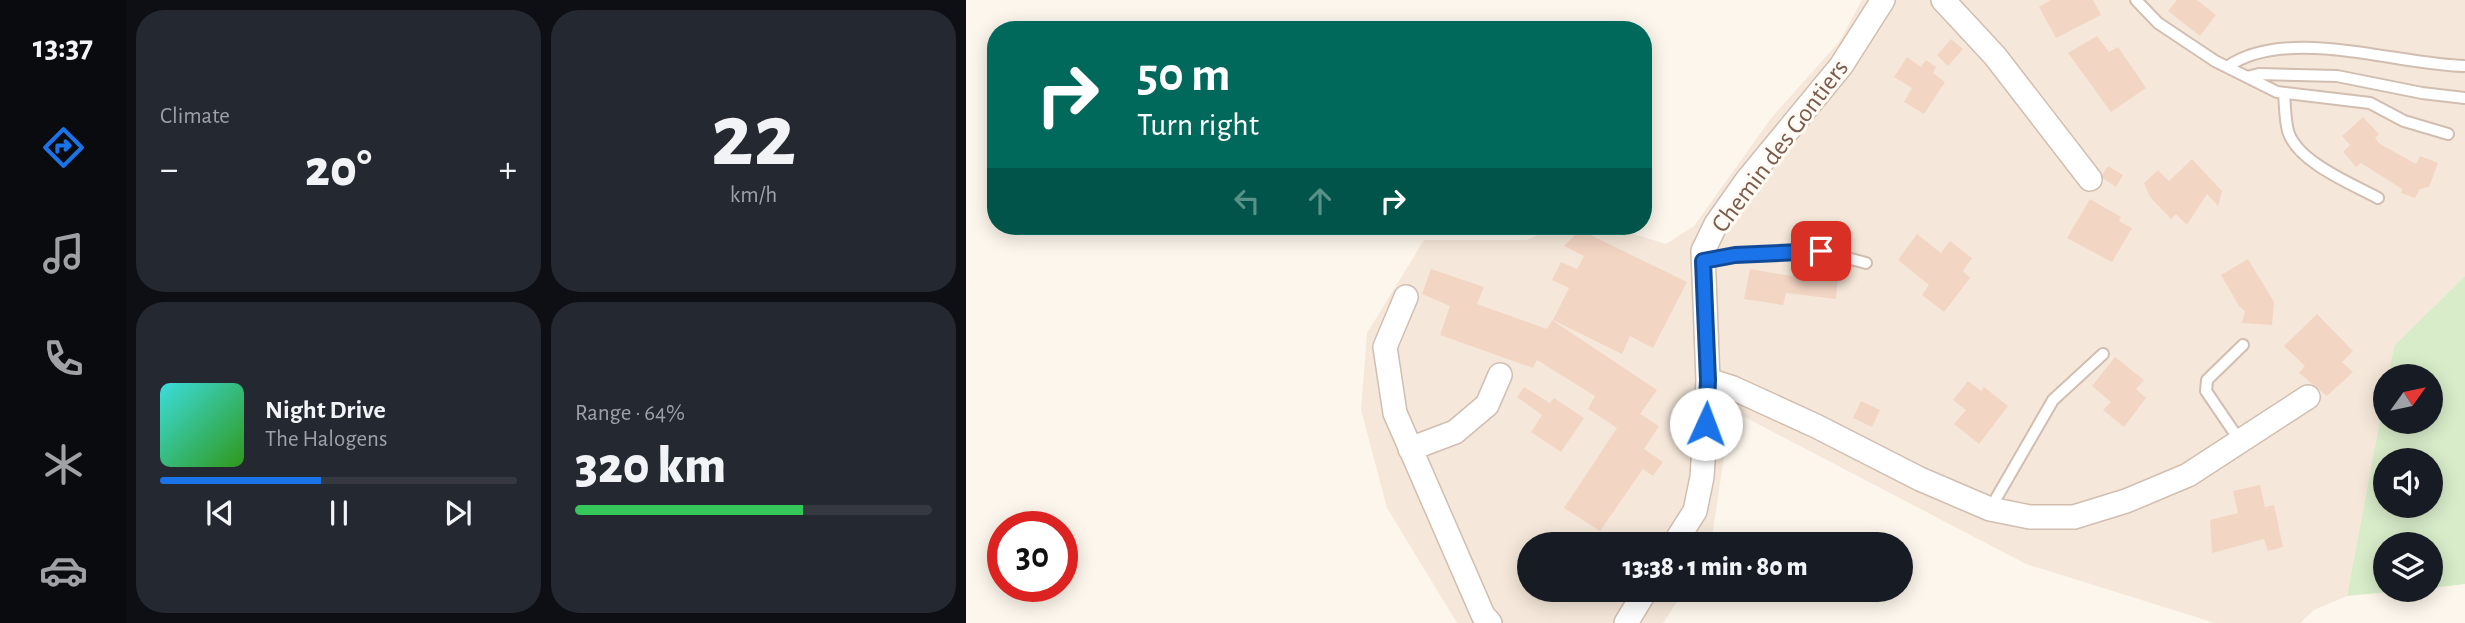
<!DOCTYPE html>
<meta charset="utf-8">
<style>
:root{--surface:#171b24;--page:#242831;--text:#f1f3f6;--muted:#9ea1a6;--line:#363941;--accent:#1a73e8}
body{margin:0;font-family:"Alegreya Sans",sans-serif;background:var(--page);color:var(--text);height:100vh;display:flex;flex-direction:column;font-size:26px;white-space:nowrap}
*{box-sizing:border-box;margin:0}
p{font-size:23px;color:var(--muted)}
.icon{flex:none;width:38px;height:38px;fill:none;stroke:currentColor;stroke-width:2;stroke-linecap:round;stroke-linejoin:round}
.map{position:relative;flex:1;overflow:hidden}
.side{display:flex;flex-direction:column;gap:10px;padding:10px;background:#0d0f14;width:840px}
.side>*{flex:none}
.guide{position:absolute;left:21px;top:21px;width:665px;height:214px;border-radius:28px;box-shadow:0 4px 18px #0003;background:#00695c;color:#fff;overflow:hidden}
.needle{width:46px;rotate:57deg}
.tools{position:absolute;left:1407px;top:364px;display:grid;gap:14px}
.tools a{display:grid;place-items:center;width:70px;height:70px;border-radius:50%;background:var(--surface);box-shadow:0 4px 18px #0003;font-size:35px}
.speed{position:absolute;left:21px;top:511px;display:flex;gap:14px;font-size:35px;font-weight:700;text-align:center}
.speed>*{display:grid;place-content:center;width:91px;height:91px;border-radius:50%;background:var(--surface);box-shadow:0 4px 18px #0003;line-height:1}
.speed .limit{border:10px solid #d22;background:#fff;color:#111}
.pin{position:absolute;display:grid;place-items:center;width:60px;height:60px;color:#fff;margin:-30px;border-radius:14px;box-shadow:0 4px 10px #0006}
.me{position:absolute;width:77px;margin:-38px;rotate:2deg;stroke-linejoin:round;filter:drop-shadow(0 0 5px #0008)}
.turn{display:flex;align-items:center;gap:24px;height:147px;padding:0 35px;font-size:32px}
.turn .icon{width:91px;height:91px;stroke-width:2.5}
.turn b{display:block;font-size:49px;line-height:60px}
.lanes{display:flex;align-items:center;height:66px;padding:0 35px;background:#0003;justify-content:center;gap:35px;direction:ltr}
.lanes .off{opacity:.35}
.big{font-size:52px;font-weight:800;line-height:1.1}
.side .widget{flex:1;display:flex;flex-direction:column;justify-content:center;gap:10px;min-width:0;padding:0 24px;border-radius:28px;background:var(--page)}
.side .dial{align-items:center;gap:0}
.dial b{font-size:91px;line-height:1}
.song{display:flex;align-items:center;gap:21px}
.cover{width:84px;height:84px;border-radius:10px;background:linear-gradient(135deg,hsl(180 70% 55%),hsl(110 70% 35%))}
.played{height:7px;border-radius:4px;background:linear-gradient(90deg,var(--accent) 45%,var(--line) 45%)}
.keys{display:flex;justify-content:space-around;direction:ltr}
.heat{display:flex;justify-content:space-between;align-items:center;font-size:38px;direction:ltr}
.charge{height:10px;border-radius:5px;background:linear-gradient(90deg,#34c759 64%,var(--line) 0)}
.side .tiles{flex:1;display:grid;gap:10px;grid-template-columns:repeat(2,1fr)}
.trip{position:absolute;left:551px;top:532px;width:396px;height:70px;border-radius:35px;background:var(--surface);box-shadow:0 4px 18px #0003;font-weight:800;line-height:70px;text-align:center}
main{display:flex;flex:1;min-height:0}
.tabs{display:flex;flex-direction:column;width:126px;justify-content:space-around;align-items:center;background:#090b0e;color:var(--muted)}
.tabs .icon{width:49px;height:49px}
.tabs .active{color:var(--accent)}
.tabs b{font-size:32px;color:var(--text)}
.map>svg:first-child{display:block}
.residential{fill:#f5e8da}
.green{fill:#d8ecc9;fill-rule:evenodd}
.building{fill:#f3d5c3}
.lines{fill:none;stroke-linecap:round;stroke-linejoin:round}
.service-casing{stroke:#d1beb0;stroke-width:14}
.minor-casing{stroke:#d1beb0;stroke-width:26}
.service{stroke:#fff;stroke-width:10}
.minor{stroke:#fff;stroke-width:23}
.route-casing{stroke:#114b97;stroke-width:18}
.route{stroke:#1a73e8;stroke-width:12}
.labels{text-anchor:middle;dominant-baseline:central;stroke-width:6;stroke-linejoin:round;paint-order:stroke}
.street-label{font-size:26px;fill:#7a5c4d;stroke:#fffaf3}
</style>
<main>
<nav class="tabs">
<b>13:37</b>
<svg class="icon active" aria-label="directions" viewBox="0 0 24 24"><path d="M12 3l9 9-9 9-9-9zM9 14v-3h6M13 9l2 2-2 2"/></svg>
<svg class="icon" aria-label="music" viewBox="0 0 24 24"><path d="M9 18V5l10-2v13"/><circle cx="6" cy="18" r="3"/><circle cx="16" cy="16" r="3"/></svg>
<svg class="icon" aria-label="phone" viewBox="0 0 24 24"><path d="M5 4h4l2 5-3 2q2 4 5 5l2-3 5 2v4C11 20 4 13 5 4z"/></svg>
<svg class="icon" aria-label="climate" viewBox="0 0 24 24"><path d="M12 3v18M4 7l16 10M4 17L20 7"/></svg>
<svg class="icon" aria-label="car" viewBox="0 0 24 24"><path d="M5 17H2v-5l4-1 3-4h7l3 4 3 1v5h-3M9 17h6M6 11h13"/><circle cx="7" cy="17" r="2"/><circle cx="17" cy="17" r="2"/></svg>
</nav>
<section class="side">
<div class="tiles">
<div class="widget"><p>Climate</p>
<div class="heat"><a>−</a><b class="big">20°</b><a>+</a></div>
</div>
<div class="widget dial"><b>22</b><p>km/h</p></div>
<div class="widget">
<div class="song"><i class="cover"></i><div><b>Night Drive</b><p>The Halogens</p></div></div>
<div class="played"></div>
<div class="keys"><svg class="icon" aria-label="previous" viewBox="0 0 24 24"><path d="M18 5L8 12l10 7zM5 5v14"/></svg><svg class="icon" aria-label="pause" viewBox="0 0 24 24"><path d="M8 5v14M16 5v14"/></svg><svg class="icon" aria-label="next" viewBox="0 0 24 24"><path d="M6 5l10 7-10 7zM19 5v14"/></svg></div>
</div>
<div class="widget"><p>Range · 64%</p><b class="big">320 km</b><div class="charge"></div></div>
</div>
</section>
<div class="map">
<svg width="1499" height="623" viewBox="0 0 1499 623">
<rect width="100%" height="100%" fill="#fdf6ec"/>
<!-- residential -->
<path class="residential" d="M896,0h603v276l-71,70 -6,30h-3v17l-38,203 -33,14 -14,13h-85l-189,-59 -295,-154 -20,134h-181v46h155l-22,33h-206l-70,-115 -26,-98 6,-77 57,-93h102l34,-14h48l58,18 28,-18 78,-109 67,-75z"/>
<!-- green -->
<path class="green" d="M1499,276v308l-34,4v-44h-46v46h25l-63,6 38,-203v29h46v-46h-43l6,-30zM1419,460h46v46h-46z"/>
<!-- building -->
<path class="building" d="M1085,0h42l8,15 -45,23 -17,-31z
M1211,0h20l19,15 -16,21 -32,-25z
M1131,36l12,16 9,-5 28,41 -35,24 -43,-59z
M985,39l12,10 -15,17 -11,-11z
M941,57l14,10 5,-7 10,7 -3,6 12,9 -21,32 -20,-12 8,-14 -18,-11z
M1397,117l16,17 -4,4 5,6 36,20 4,-8 18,7 -9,24 -9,2 -5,9 -14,-5 1,-4 -41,-26 -5,4 -13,-15 7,-7 -8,-9z
M1226,159l30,32 -4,15 -11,-12 -20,31 -11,-11 -5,5 -21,-22 -6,-14 14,-13 11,11z
M1142,166l15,9 -7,12 -15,-10z
M1124,199l31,18 -2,4 13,7 -20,34 -45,-24z
M614,230l107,52 -34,66 -23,-12 -8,18 -69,-34 16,-32 -17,-8 9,-18 16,7 7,-13 -20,-10z
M951,234l24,19 9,-12 22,17 -9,13 7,7 -26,34 -22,-17 7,-10 -31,-25z
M1282,259l26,43 -2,23 -30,-2 3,-12 -6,-5 -18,-31z
M831,268l41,8 -2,23 -50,-6 -3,12 -39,-6 6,-30 46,8z
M465,269l53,18 -7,17 70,25 5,-9 105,70 -17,24 19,12 -15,23 19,13 -10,14 -10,-7 -43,62 -36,-23 53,-80 -29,-19 7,-13 -58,-36 -4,8 -93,-33 10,-29 -28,-12z
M1351,314l36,37 -11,11 11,10 -26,24 -28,-23 6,-7 -21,-20z
M1149,357l29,23 -8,9 10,9 -22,29 -21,-17 8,-8 -19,-16z
M1002,381l13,10 3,-4 24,19 -29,38 -25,-20 12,-14 -13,-10z
M558,387l26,16 4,-5 30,20 -23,34 -30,-20 11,-17 -25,-18z
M895,401l19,9 -8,17 -19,-9z
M1294,485l5,22 9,-2 9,42 -15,4 -4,-12 -52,14 -2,-33 28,-7 -5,-22z"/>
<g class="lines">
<defs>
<path id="service" d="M1170,0l22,23 57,38 62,31 93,11 34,18 44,13
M1261,67c59,-42 171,-2 238,-1
M1281,77l12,-3 78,2 85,17 43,5
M1318,93c1,12 1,27 4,38 9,31 64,53 90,67
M737,262l32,-7 86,-4 45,12
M1274,441l-34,-50 1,-11 36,-35
M1024,509l63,-109 50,-46"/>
<path id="minor" d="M977,0l52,56 95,123
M440,297l-21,50 10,66 88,202 7,8
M742,380l25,8 83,38 104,53 70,30 40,8h44l52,-16 62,-26 120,-78
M444,449l45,-17 32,-27 13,-30
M708,544l21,-33 7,-34 6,-97 -5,-129 13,-27 31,-44 94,-114 42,-66
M660,623l20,-33"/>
</defs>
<!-- service casing -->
<use href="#service" class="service-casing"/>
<!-- minor casing -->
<use href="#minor" class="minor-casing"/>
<!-- service -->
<use href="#service" class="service"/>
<!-- minor -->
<use href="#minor" class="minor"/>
</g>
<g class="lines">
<defs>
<path id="route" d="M740,424l2,-44 -5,-119 32,-6 86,-4"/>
</defs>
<!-- route casing -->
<use href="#route" class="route-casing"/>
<!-- route -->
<use href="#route" class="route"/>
</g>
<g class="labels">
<!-- street labels -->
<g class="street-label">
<text transform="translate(814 146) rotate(-53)">Chemin des Gontiers</text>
</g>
</g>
</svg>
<div class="tools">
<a><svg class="needle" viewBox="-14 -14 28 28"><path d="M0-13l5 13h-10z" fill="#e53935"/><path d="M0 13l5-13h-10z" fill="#9ea1a6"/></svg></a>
<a><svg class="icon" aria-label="sound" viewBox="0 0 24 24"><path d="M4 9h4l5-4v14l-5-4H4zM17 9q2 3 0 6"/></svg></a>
<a><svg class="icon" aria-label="layers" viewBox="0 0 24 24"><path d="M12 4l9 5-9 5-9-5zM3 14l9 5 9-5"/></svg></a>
</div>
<div class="speed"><div class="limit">30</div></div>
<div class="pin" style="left:855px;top:251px;background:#d93025"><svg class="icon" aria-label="arrive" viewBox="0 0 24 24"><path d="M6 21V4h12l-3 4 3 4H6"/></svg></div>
<svg class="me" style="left:740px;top:424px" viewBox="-20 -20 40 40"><circle r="19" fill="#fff"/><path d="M0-13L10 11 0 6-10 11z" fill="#1a73e8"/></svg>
<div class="trip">13:38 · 1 min · 80 m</div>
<div class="guide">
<div class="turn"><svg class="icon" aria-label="right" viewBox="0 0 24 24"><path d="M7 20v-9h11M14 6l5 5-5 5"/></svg><div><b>50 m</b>Turn right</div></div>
<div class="lanes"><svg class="icon off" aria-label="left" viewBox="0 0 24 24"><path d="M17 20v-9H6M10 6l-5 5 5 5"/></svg><svg class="icon off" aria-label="ahead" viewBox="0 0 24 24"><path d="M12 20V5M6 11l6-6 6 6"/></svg><svg class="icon" aria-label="right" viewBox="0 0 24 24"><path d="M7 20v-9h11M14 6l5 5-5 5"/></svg></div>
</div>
</div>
</main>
